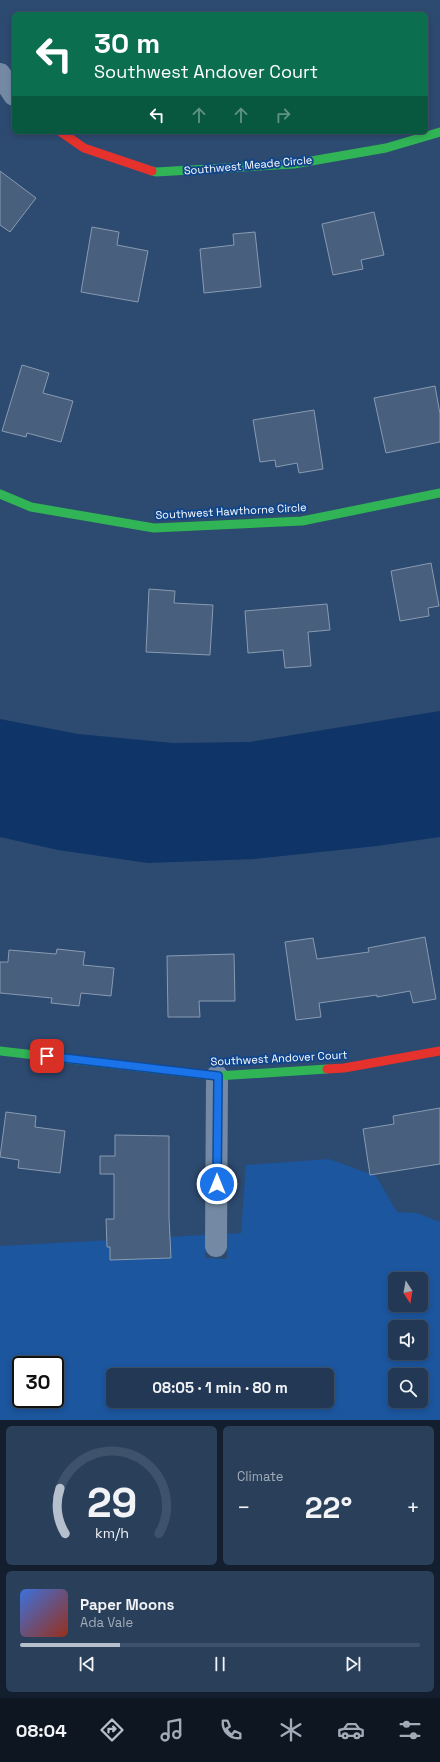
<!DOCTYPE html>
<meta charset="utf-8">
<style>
:root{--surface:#223854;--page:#2a3f5a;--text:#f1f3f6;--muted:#a2acb8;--line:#3f526b;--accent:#b6c0cd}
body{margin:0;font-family:"Space Grotesk",sans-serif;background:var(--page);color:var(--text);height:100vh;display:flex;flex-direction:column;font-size:15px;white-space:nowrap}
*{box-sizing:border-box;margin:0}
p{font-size:13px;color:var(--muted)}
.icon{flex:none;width:22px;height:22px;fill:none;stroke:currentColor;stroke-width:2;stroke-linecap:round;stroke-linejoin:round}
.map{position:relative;height:1420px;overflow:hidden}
.side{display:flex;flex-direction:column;gap:6px;padding:6px;background:#131f2e;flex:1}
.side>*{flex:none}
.hud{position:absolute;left:12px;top:12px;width:416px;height:122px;border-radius:6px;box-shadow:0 2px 6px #0003,0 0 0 1px var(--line);background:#0b6e4f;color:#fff;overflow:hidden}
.needle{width:26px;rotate:169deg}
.fabs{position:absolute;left:388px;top:1272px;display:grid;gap:8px}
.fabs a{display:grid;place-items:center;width:40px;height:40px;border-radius:6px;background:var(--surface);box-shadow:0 2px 6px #0003,0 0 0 1px var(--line);font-size:20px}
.speed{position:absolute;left:12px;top:1356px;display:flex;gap:8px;font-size:20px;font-weight:700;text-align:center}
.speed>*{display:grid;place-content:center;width:52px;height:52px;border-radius:50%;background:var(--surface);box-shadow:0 2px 6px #0003,0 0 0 1px var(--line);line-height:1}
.speed .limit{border:2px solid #111;border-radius:6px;background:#fff;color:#111}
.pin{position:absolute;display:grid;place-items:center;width:34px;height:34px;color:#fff;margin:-17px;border-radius:8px;box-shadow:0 2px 6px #0006}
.me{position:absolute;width:44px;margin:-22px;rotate:0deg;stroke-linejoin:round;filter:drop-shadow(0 0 3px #0008)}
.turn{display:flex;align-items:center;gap:14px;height:84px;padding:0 16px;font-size:18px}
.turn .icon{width:52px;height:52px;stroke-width:2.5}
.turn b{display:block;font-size:28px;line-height:34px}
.lanes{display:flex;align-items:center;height:38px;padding:0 16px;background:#0003;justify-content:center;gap:20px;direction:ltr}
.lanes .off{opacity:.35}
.big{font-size:30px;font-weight:800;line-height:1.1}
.side .widget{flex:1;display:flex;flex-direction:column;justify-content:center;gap:6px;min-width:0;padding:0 14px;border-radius:6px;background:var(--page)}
.side .dial{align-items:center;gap:0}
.dial svg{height:104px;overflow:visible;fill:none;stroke:var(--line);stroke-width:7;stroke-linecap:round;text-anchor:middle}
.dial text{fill:var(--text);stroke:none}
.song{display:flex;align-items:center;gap:12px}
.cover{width:48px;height:48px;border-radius:6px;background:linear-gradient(135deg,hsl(220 70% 55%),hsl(10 70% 35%))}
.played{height:4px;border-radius:2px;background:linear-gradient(90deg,var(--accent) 25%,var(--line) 25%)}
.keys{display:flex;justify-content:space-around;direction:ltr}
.heat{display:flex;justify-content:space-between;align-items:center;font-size:22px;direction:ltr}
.side .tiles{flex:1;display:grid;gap:6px;grid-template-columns:1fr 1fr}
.widget:last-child{grid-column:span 2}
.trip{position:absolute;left:106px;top:1368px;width:228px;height:40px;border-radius:6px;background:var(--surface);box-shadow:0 2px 6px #0003,0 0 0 1px var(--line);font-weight:800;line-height:40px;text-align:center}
.tab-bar{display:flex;height:64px;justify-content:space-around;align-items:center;background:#0e1622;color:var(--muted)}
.tab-bar .icon{width:28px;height:28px}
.tab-bar .selected{color:var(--accent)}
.tab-bar b{font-size:18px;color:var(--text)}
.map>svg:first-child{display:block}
.green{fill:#1c569e;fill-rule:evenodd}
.water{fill:#0e3468}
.building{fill:#485f7e;stroke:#889bb2}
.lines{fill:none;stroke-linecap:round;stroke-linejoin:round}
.street{stroke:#748aa4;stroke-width:22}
.fast{stroke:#30b455;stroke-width:9}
.jam{stroke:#e5322d;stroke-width:9}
.route-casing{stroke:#114b97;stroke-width:10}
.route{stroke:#1a73e8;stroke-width:7}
.labels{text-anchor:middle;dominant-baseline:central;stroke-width:4;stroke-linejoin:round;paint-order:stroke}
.street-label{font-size:11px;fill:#fff;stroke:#12468b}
</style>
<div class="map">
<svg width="440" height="1420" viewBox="0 0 440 1420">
<rect width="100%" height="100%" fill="#2d4a70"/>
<!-- green -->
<path class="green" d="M329,1159l47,17 21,36 20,1 23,9v198h-440v-174l205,-11v23l22,1v-25l14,-1 5,-68zM395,1279h26v26h-26zM395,1327h26v26h-26zM21,1365h34v34h-34zM113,1375h214v26h-214zM395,1375h26v26h-26z"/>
<!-- water -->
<path class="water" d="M440,711v126l-63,9 -123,13 -106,4 -90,-13 -58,-13v-118l78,15 95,9 77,-1z"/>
<!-- building -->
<path class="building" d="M0,171l36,27 -26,34 -10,-7z
M374,212l10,43 -23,5 2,9 -30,6 -11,-51z
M92,227l27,5 -2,13 31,6 -10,51 -57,-10z
M255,232l6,55 -57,6 -4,-44 34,-4 -1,-11z
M22,365l27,8 -6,20 30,8 -12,41 -34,-9 -1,4 -24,-6z
M435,386l5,28v28l-54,11 -12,-55z
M314,410l9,59 -24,4 -2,-10 -21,4 -1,-7 -15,2 -7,-42z
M431,563l8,43 -11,2 1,8 -29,5 -9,-50z
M149,589l26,2 -1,12 39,2 -3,50 -64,-3z
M327,604l3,26 -22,2 3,34 -26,2 -2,-18 -35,3 -3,-42z
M425,937l11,62 -23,4 -3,-12 -33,6v-2l-58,8 2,14 -25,3 -11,-78 28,-4 4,21 52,-7 -1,-4z
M57,949l28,3 -2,13 31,3 -3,28 -30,-3 -2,13 -28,-3 1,-5 -52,-5v-31h8l1,-12 47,4z
M234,954l1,47h-36l1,16h-32l-1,-61z
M440,1108v56l-70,11 -7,-46 31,-5 -1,-8z
M6,1112l30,4 -1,11 30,4 -5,42 -42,-5 1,-8 -19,-3z
M115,1135l54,1v81l2,41 -61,2v-13h-3l-1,-28h8v-45h-14v-18h15z"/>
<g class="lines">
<!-- street -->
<path class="street" d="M0,74l14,21
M216,1246l1,-170"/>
<!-- fast -->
<path class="fast" d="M152,171l4,1 138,-8 92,-16 54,-16
M0,494l31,13 123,21 148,-7 138,-28
M0,1051l217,25 110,-7"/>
<!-- jam -->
<path class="jam" d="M61,132l23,16 68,23
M327,1069l17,-1 96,-17"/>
</g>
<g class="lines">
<defs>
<path id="route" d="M47,1056l171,20 -1,108"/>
</defs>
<!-- route casing -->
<use href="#route" class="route-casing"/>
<!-- route -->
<use href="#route" class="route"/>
</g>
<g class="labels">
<!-- street labels -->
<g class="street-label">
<text transform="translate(248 165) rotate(-5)">Southwest Meade Circle</text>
<text transform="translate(231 511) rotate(-3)">Southwest Hawthorne Circle</text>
<text transform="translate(279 1058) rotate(-3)">Southwest Andover Court</text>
</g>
</g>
</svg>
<div class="fabs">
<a><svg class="needle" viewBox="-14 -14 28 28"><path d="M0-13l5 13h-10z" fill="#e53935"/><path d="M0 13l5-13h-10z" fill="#a2acb8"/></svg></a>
<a><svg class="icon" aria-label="sound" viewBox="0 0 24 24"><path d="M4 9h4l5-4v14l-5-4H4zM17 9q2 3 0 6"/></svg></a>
<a><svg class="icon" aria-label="search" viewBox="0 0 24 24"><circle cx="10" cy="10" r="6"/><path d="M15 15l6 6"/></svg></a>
</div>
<div class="speed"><div class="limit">30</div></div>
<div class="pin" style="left:47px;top:1056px;background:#d93025"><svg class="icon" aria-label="arrive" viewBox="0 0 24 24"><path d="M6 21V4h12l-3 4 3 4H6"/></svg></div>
<svg class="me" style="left:217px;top:1184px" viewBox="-20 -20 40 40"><circle r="17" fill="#1a73e8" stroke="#fff" stroke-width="3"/><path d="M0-11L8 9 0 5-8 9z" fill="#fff"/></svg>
<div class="trip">08:05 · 1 min · 80 m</div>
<div class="hud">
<div class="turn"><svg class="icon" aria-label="left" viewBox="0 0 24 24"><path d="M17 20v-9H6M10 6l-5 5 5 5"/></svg><div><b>30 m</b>Southwest Andover Court</div></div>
<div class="lanes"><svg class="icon" aria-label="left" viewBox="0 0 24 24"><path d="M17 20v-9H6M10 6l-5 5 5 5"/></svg><svg class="icon off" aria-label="ahead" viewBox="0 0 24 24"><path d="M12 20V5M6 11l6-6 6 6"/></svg><svg class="icon off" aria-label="ahead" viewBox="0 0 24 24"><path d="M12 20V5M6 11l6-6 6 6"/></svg><svg class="icon off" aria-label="right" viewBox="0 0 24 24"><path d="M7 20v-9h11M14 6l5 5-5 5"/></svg></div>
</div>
</div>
<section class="side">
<div class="tiles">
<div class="widget dial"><svg viewBox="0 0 100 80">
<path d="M14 69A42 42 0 1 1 86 69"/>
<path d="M14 69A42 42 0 0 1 10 34" stroke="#b6c0cd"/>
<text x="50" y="56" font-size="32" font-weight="700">29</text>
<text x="50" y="72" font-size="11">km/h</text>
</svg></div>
<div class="widget"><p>Climate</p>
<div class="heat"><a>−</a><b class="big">22°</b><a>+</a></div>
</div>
<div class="widget">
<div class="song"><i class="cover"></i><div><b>Paper Moons</b><p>Ada Vale</p></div></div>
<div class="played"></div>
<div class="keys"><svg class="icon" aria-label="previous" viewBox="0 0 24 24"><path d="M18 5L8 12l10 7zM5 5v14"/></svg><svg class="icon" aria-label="pause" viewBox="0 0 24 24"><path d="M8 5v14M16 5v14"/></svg><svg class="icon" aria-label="next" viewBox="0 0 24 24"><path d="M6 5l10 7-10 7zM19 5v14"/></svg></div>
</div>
</div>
</section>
<nav class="tab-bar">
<b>08:04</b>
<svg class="icon selected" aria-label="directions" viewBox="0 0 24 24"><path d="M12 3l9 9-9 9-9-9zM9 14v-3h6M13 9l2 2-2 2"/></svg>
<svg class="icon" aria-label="music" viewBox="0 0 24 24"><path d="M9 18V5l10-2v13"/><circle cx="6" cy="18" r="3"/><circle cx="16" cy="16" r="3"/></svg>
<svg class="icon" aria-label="phone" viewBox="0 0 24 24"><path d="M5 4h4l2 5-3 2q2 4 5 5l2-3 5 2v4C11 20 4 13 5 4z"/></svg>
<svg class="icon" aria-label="climate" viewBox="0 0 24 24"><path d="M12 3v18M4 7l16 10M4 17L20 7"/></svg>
<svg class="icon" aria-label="car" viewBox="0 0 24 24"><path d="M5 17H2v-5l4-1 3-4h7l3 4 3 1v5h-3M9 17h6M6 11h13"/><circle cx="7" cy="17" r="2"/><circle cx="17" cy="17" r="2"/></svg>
<svg class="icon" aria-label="filters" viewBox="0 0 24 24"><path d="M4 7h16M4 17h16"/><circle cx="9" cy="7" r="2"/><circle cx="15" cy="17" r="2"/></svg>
</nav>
